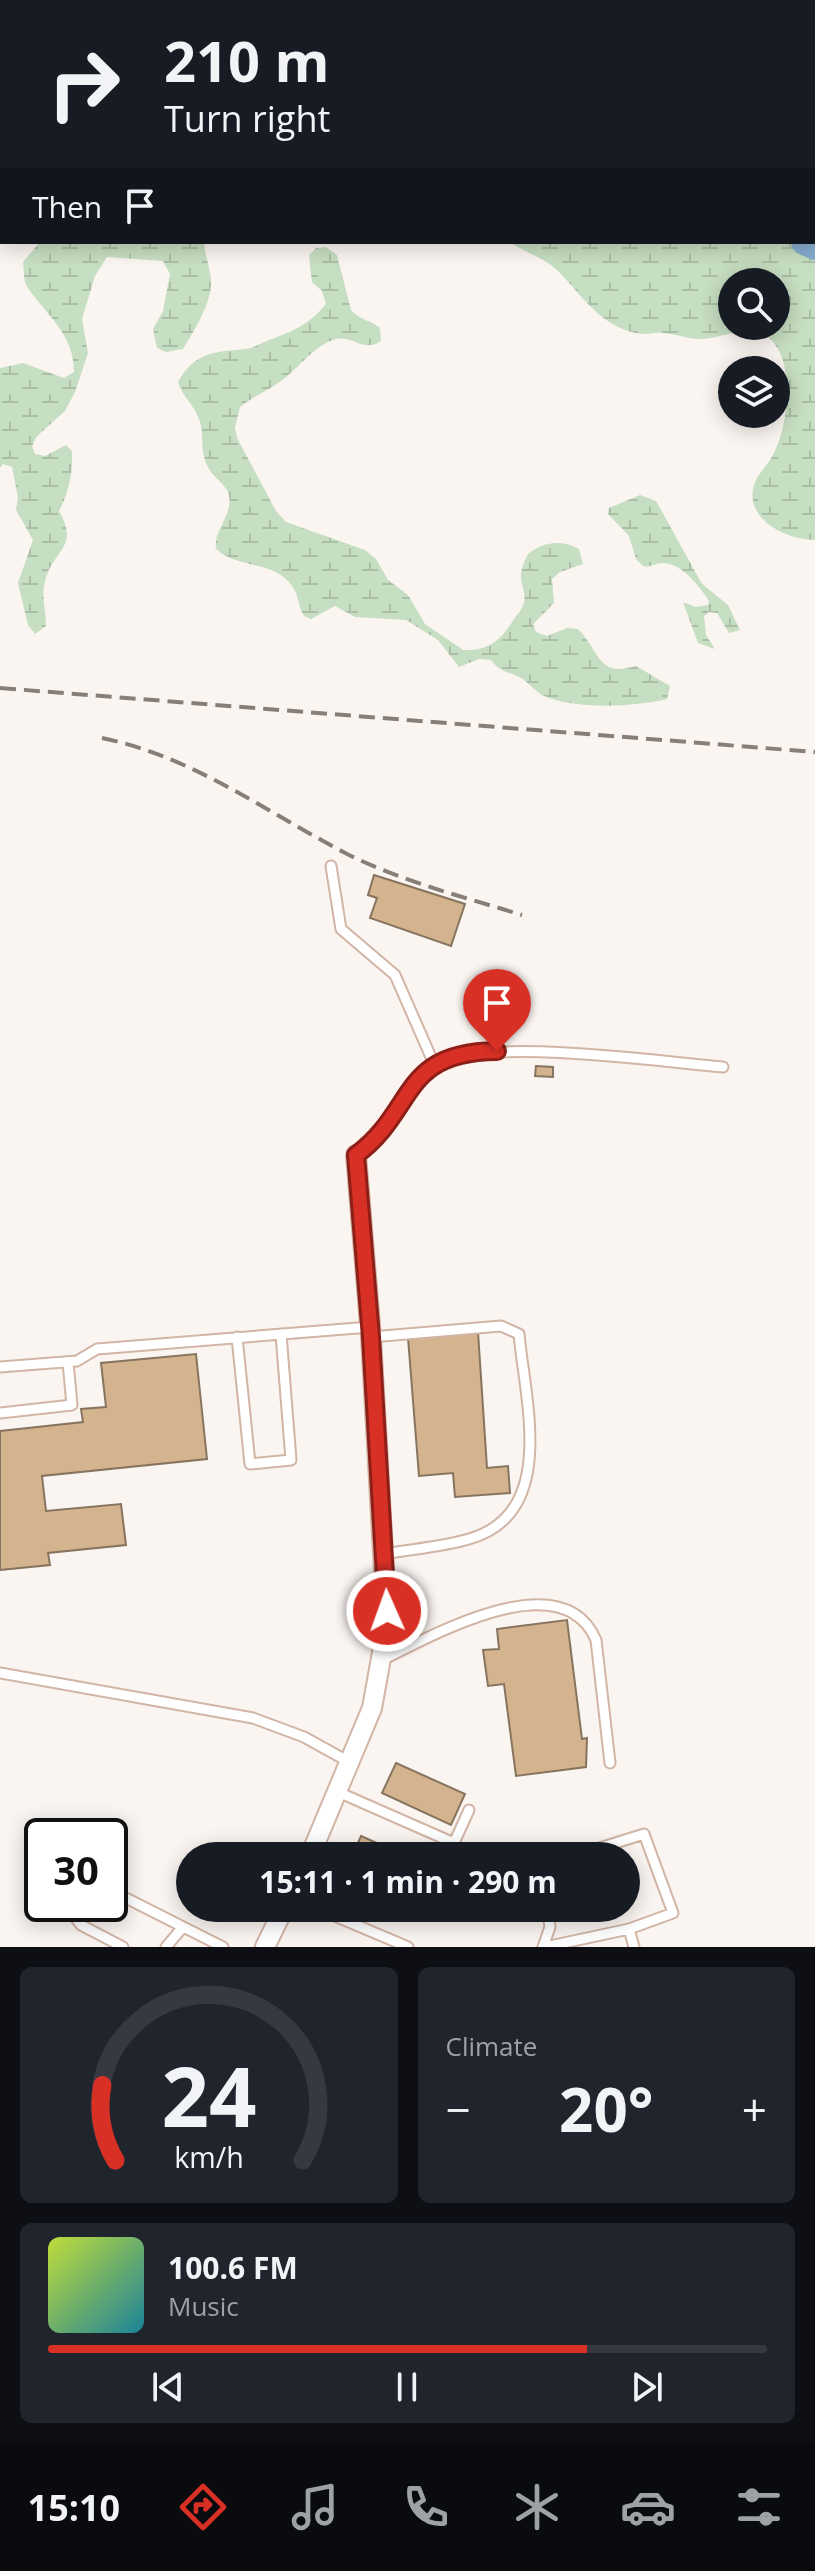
<!DOCTYPE html>
<meta charset="utf-8">
<style>
:root{--surface:#171b24;--page:#20242c;--text:#f1f3f6;--muted:#9ea1a6;--line:#363941;--accent:#d93025}
body{margin:0;font-family:"Open Sans",sans-serif;background:var(--page);color:var(--text);height:100vh;display:flex;flex-direction:column;font-size:30px;white-space:nowrap}
*{box-sizing:border-box;margin:0}
p{font-size:26px;color:var(--muted)}
.icon{flex:none;width:44px;height:44px;fill:none;stroke:currentColor;stroke-width:2;stroke-linecap:round;stroke-linejoin:round}
.map{position:relative;height:1947px;overflow:hidden}
.sheet{display:flex;flex-direction:column;gap:20px;padding:20px;background:#0d0f14;flex:1}
.sheet>*{flex:none}
.top-card{position:absolute;left:0px;top:0px;width:816px;height:244px;box-shadow:0 4px 20px #0003;background:#171b24;color:var(--text);overflow:hidden}
.fabs{position:absolute;left:718px;top:268px;display:grid;gap:16px}
.fabs a{display:grid;place-items:center;width:72px;height:72px;border-radius:50%;background:var(--surface);box-shadow:0 4px 20px #0003;font-size:40px}
.speed{position:absolute;left:24px;top:1818px;display:flex;gap:16px;font-size:40px;font-weight:700;text-align:center}
.speed>*{display:grid;place-content:center;width:104px;height:104px;border-radius:50%;background:var(--surface);box-shadow:0 4px 20px #0003;line-height:1}
.speed .limit{border:4px solid #111;border-radius:12px;background:#fff;color:#111}
.pin{position:absolute;display:grid;place-items:center;width:68px;height:68px;color:#fff;margin:-82px -34px;border-radius:50% 50% 50% 0;rotate:-45deg;box-shadow:0 0 8px #0007}
.pin .icon{rotate:45deg}
.me{position:absolute;width:88px;margin:-44px;rotate:358deg;stroke-linejoin:round;filter:drop-shadow(0 0 6px #0008)}
.turn{display:flex;align-items:center;gap:28px;height:168px;padding:0 32px;font-size:36px}
.turn .icon{width:104px;height:104px;stroke-width:2.5}
.turn b{display:block;font-size:56px;line-height:68px}
.then{display:flex;align-items:center;height:76px;padding:0 32px;background:#0003;gap:16px;font-size:30px}
.big{font-size:60px;font-weight:700;line-height:1.1}
.sheet .tile{flex:1;display:flex;flex-direction:column;justify-content:center;gap:12px;min-width:0;padding:0 28px;border-radius:12px;background:var(--page)}
.sheet .dial{align-items:center;gap:0}
.dial svg{height:208px;overflow:visible;fill:none;stroke:var(--line);stroke-width:7;stroke-linecap:round;text-anchor:middle}
.dial text{fill:var(--text);stroke:none}
.song{display:flex;align-items:center;gap:24px}
.cover{width:96px;height:96px;border-radius:12px;background:linear-gradient(135deg,hsl(70 70% 55%),hsl(190 70% 35%))}
.played{height:8px;border-radius:4px;background:linear-gradient(90deg,var(--accent) 75%,var(--line) 75%)}
.keys{display:flex;justify-content:space-around;direction:ltr}
.heat{display:flex;justify-content:space-between;align-items:center;font-size:44px;direction:ltr}
.sheet .tiles{flex:1;display:grid;gap:20px;grid-template-columns:1fr 1fr}
.tile:last-child{grid-column:span 2}
.trip{position:absolute;left:176px;top:1842px;width:464px;height:80px;border-radius:40px;background:var(--surface);box-shadow:0 4px 20px #0003;font-weight:700;line-height:80px;text-align:center}
.tabs{display:flex;height:128px;justify-content:space-around;align-items:center;background:#090b0e;color:var(--muted)}
.tabs .icon{width:56px;height:56px}
.tabs .active{color:var(--accent)}
.tabs b{font-size:36px;color:var(--text)}
.map>svg:first-child{display:block}
.wetland{fill:url(#wetland-marsh);fill-rule:evenodd}
.lines{fill:none;stroke-linecap:round;stroke-linejoin:round}
.river{stroke:#85abcc;stroke-width:26}
.building{fill:#d4b48e;stroke:#87745e;stroke-width:2}
.lane-casing{stroke:#d1b5a5;stroke-width:13}
.street-casing{stroke:#d1b5a5;stroke-width:22}
.lane{stroke:#fff;stroke-width:9}
.street{stroke:#fff;stroke-width:18}
.rail{stroke:#877e78;stroke-width:4;stroke-dasharray:16 8;stroke-linecap:butt}
.route-casing{stroke:#8d1f18;stroke-width:20}
.route{stroke:#d93025;stroke-width:14}
</style>
<div class="map">
<svg width="815" height="1947" viewBox="0 0 815 1947">
<defs>
<pattern id="wetland-marsh" width="20" height="14" patternUnits="userSpaceOnUse" patternTransform="scale(2)"><rect width="20" height="14" fill="#c6dec1"/><path d="M1 5h8M5 5V1M11 12h8M15 12V8" fill="none" stroke="#abbfa6"/></pattern>
</defs>
<rect width="100%" height="100%" fill="#fbf5f1"/>
<!-- wetland -->
<path class="wetland" d="M0,0h654l2,2h-654l-2,177z
M815,17v523c-27,0 -68,-19 -62,-51 3,-15 15,-23 21,-36 13,-27 19,-74 5,-102 -18,-35 -49,-14 -76,-12 -14,1 -28,-6 -42,-6 -6,-1 -12,1 -18,1 -41,-4 -60,-38 -86,-64 -14,-13 -32,-17 -47,-28h304zM776,282v44h-44v-44z
M40,242h164c1,12 4,20 6,31 6,24 -15,56 -27,76l-17,3 -9,-4 -4,-19 10,-18 7,-37 -7,-13 -56,-4 -12,19 -13,43 6,34 -13,39 -10,19 -28,25 -5,10 3,8 10,2 21,-11 6,6c1,22 -3,41 -13,60 21,37 -6,38 -14,70 -4,15 1,30 1,45l-11,8 -7,-9 -10,-42 15,-43 -17,-30 2,-12 -6,-31 -9,-3 -3,4v-100l23,-5 41,15 10,-6c0,-38 -27,-56 -46,-84 -5,-6 -4,-18 -5,-26z
M326,247l11,8 14,55c7,9 19,10 29,18l1,13c-18,13 -29,-8 -48,-1 -21,7 -36,31 -55,43 -12,9 -26,14 -38,24l-5,20 2,11 39,73 10,11 79,28 11,9 12,21 20,15 17,29 38,26c26,1 38,-10 51,-31 4,-6 8,-9 10,-16 3,-20 -11,-20 4,-49 15,-12 33,-15 51,-5l4,15 -23,8 -8,7 2,24 -21,21 3,8 11,4 20,-8 11,1c22,22 19,49 58,37l34,20 -3,13c-33,8 -94,11 -125,-4 -9,-5 -16,-16 -25,-19 -12,-5 -18,-5 -26,-16l-12,-1 -20,8 -21,-27 -32,-20 -51,-3 -20,-11 -24,13 -7,-3c-6,-9 -5,-20 -11,-29 -19,-28 -54,-17 -77,-38 -3,-18 17,-34 13,-53 -2,-12 -16,-18 -21,-29 -9,-16 -3,-33 -9,-48 -5,-14 -17,-23 -21,-37 17,-31 38,-30 68,-33 6,-1 12,-4 18,-7 26,-10 43,-15 62,-38l-4,-13 -10,-9 -3,-27 7,-7z
M640,495l16,6 46,83 26,21 12,25 -11,3 -12,-20 -8,-1 -5,4 2,19 9,14 -17,-6 -15,-41 13,5 12,-2 1,-4c-10,-15 -26,-37 -46,-38 -8,0 -12,5 -20,3l-7,-7 -7,-23 -21,-22 1,-6z"/>
<g class="lines">
<!-- river -->
<path class="river" d="M352,0l6,2
M0,41l2,1
M804,242l11,5"/>
</g>
<!-- building -->
<path class="building" d="M374,875l91,29 -14,42 -81,-28 7,-20 -9,-3z
M536,1066l17,1v10l-18,-1z
M478,1332l9,136 21,-2 2,27 -55,4 -2,-24 -34,3 -11,-138z
M196,1354l11,105 -165,17 4,35 75,-7 5,41 -78,8 2,12 -50,5v-139l83,-9 -2,-13 25,-2 -5,-44z
M567,1620l15,119 5,-1 -1,29 -70,9 -12,-92 -16,2 -5,-36 16,-1 -2,-20z
M396,1763l69,31 -14,31 -69,-32z
M361,1836l45,20h-54z
M385,1908h35l-6,13z"/>
<g class="lines">
<defs>
<path id="lane" d="M331,866l10,63 54,46 39,89
M356,1155c32,-24 42,-65 75,-88 45,-32 230,-5 292,0
M237,1337l13,127 41,-4 -10,-126
M371,1337l130,-11 18,8c6,67 39,180 -50,205 -27,8 -57,10 -85,15
M0,1367l77,-6 20,-12 273,-22
M0,1413l72,-8 -4,-43
M382,1660c50,-24 180,-99 214,-20l14,123
M0,1673l253,45 51,19 47,26
M338,1792l116,51 15,-33
M110,1890l113,57
M78,1904l-4,12 7,9 42,22
M316,1908l92,39
M629,1929l5,18
M166,1947l17,-20
M543,1947l7,-20 -3,-19
M545,1947l84,-18 44,-16 -29,-79 -70,22"/>
<path id="street" d="M310,1856l62,-148 15,-83 -16,-288 -15,-182
M265,1947l19,-39"/>
</defs>
<!-- lane casing -->
<use href="#lane" class="lane-casing"/>
<!-- street casing -->
<use href="#street" class="street-casing"/>
<!-- lane -->
<use href="#lane" class="lane"/>
<!-- street -->
<use href="#street" class="street"/>
<!-- rail -->
<path class="rail" d="M0,688l815,64
M102,738c92,19 164,74 247,117 55,27 115,42 173,60"/>
</g>
<g class="lines">
<defs>
<path id="route" d="M387,1611l-16,-274 -15,-182c61,-45 43,-103 141,-104"/>
</defs>
<!-- route casing -->
<use href="#route" class="route-casing"/>
<!-- route -->
<use href="#route" class="route"/>
</g>
</svg>
<div class="fabs">
<a><svg class="icon" aria-label="search" viewBox="0 0 24 24"><circle cx="10" cy="10" r="6"/><path d="M15 15l6 6"/></svg></a>
<a><svg class="icon" aria-label="layers" viewBox="0 0 24 24"><path d="M12 4l9 5-9 5-9-5zM3 14l9 5 9-5"/></svg></a>
</div>
<div class="speed"><div class="limit">30</div></div>
<div class="pin" style="left:497px;top:1051px;background:#d93025"><svg class="icon" aria-label="arrive" viewBox="0 0 24 24"><path d="M6 21V4h12l-3 4 3 4H6"/></svg></div>
<svg class="me" style="left:387px;top:1611px" viewBox="-20 -20 40 40"><circle r="17" fill="#d93025" stroke="#fff" stroke-width="3"/><path d="M0-11L8 9 0 5-8 9z" fill="#fff"/></svg>
<div class="trip">15:11 · 1 min · 290 m</div>
<div class="top-card">
<div class="turn"><svg class="icon" aria-label="right" viewBox="0 0 24 24"><path d="M7 20v-9h11M14 6l5 5-5 5"/></svg><div><b>210 m</b>Turn right</div></div>
<div class="then">Then<svg class="icon" aria-label="arrive" viewBox="0 0 24 24"><path d="M6 21V4h12l-3 4 3 4H6"/></svg></div>
</div>
</div>
<section class="sheet">
<div class="tiles">
<div class="tile dial"><svg viewBox="0 0 100 80">
<path d="M14 69A42 42 0 1 1 86 69"/>
<path d="M14 69A42 42 0 0 1 9 40" stroke="#d93025"/>
<text x="50" y="56" font-size="32" font-weight="700">24</text>
<text x="50" y="72" font-size="11">km/h</text>
</svg></div>
<div class="tile"><p>Climate</p>
<div class="heat"><a>−</a><b class="big">20°</b><a>+</a></div>
</div>
<div class="tile">
<div class="song"><i class="cover"></i><div><b>100.6 FM</b><p>Music</p></div></div>
<div class="played"></div>
<div class="keys"><svg class="icon" aria-label="previous" viewBox="0 0 24 24"><path d="M18 5L8 12l10 7zM5 5v14"/></svg><svg class="icon" aria-label="pause" viewBox="0 0 24 24"><path d="M8 5v14M16 5v14"/></svg><svg class="icon" aria-label="next" viewBox="0 0 24 24"><path d="M6 5l10 7-10 7zM19 5v14"/></svg></div>
</div>
</div>
</section>
<nav class="tabs">
<b>15:10</b>
<svg class="icon active" aria-label="directions" viewBox="0 0 24 24"><path d="M12 3l9 9-9 9-9-9zM9 14v-3h6M13 9l2 2-2 2"/></svg>
<svg class="icon" aria-label="music" viewBox="0 0 24 24"><path d="M9 18V5l10-2v13"/><circle cx="6" cy="18" r="3"/><circle cx="16" cy="16" r="3"/></svg>
<svg class="icon" aria-label="phone" viewBox="0 0 24 24"><path d="M5 4h4l2 5-3 2q2 4 5 5l2-3 5 2v4C11 20 4 13 5 4z"/></svg>
<svg class="icon" aria-label="climate" viewBox="0 0 24 24"><path d="M12 3v18M4 7l16 10M4 17L20 7"/></svg>
<svg class="icon" aria-label="car" viewBox="0 0 24 24"><path d="M5 17H2v-5l4-1 3-4h7l3 4 3 1v5h-3M9 17h6M6 11h13"/><circle cx="7" cy="17" r="2"/><circle cx="17" cy="17" r="2"/></svg>
<svg class="icon" aria-label="filters" viewBox="0 0 24 24"><path d="M4 7h16M4 17h16"/><circle cx="9" cy="7" r="2"/><circle cx="15" cy="17" r="2"/></svg>
</nav>
